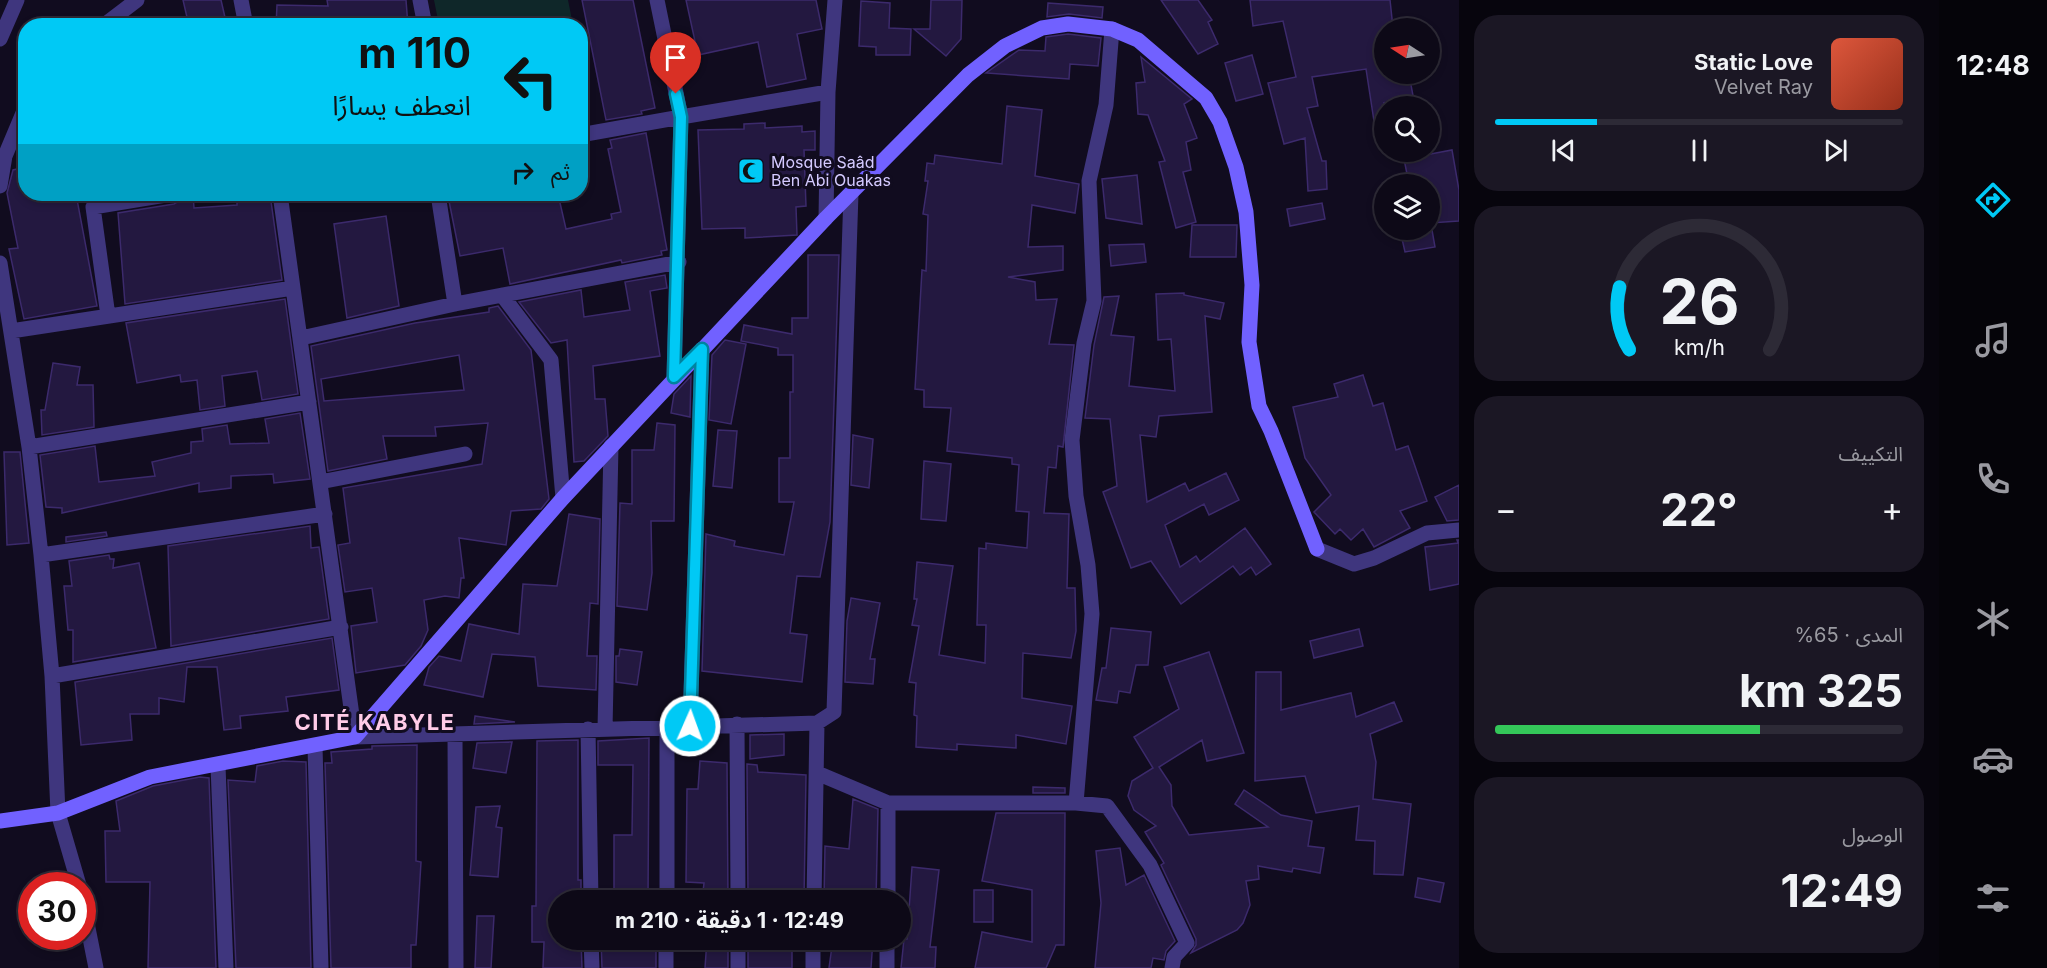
<!DOCTYPE html>
<html lang="ar">
<meta charset="utf-8">
<style>
:root{--surface:#0d0917;--page:#1b1724;--text:#f1f3f6;--muted:#9a9aa1;--line:#2d2a36;--accent:#00c9f5}
body{margin:0;font-family:Inter,"Noto Sans Arabic",sans-serif;background:var(--page);color:var(--text);direction:rtl;height:100vh;display:flex;flex-direction:column;font-size:22px;white-space:nowrap}
*{box-sizing:border-box;margin:0}
p{font-size:20px;color:var(--muted)}
.icon{flex:none;width:33px;height:33px;fill:none;stroke:currentColor;stroke-width:2;stroke-linecap:round;stroke-linejoin:round}
.map{position:relative;flex:1;overflow:hidden;direction:ltr}
.sheet{display:flex;flex-direction:column;gap:15px;padding:15px;background:#07050d;width:480px}
.sheet>*{flex:none}
.banner{position:absolute;left:18px;top:18px;width:570px;height:183px;border-radius:24px;box-shadow:0 3px 9px #0003,0 0 0 2px var(--line);direction:rtl;background:#00c9f5;color:#111;overflow:hidden}
.needle{width:39px;rotate:282deg}
.controls{position:absolute;left:1374px;top:18px;display:grid;gap:12px}
.controls a{display:grid;place-items:center;width:66px;height:66px;border-radius:50%;background:var(--surface);box-shadow:0 3px 9px #0003,0 0 0 2px var(--line);font-size:30px}
.speed{position:absolute;left:18px;top:872px;display:flex;gap:12px;font-size:30px;font-weight:700;text-align:center}
.speed>*{display:grid;place-content:center;width:78px;height:78px;border-radius:50%;background:var(--surface);box-shadow:0 3px 9px #0003,0 0 0 2px var(--line);line-height:1}
.speed .limit{border:9px solid #d22;background:#fff;color:#111}
.pin{position:absolute;display:grid;place-items:center;width:51px;height:51px;color:#fff;margin:-62px -26px;border-radius:50% 50% 50% 0;rotate:-45deg;box-shadow:0 0 6px #0007}
.pin .icon{rotate:45deg}
.me{position:absolute;width:66px;margin:-33px;rotate:2deg;stroke-linejoin:round;filter:drop-shadow(0 0 4px #0008)}
.turn{display:flex;align-items:center;gap:21px;height:126px;padding:0 18px;font-size:27px}
.turn .icon{width:78px;height:78px;stroke-width:2.5}
.turn b{display:block;font-size:42px;line-height:51px}
.then{display:flex;align-items:center;height:57px;padding:0 18px;background:#0003;gap:12px;font-size:22px}
.big{font-size:45px;font-weight:700;line-height:1.1}
.sheet .card{flex:1;display:flex;flex-direction:column;justify-content:center;gap:9px;min-width:0;padding:0 21px;border-radius:24px;background:var(--page)}
.sheet .dial{align-items:center;gap:0}
.dial svg{height:156px;overflow:visible;fill:none;stroke:var(--line);stroke-width:7;stroke-linecap:round;text-anchor:middle}
.dial text{fill:var(--text);stroke:none}
.song{display:flex;align-items:center;gap:18px}
.cover{width:72px;height:72px;border-radius:9px;background:linear-gradient(135deg,hsl(10 70% 55%),hsl(10 70% 35%))}
.played{height:6px;border-radius:3px;background:linear-gradient(90deg,var(--accent) 25%,var(--line) 25%)}
.keys{display:flex;justify-content:space-around;direction:ltr}
.heat{display:flex;justify-content:space-between;align-items:center;font-size:33px;direction:ltr}
.charge{height:9px;border-radius:4px;background:linear-gradient(90deg,#34c759 65%,var(--line) 0)}
.trip{position:absolute;left:548px;top:890px;width:363px;height:60px;border-radius:30px;background:var(--surface);box-shadow:0 3px 9px #0003,0 0 0 2px var(--line);font-weight:700;line-height:60px;text-align:center;direction:rtl}
main{display:flex;flex:1;min-height:0}
.menu{display:flex;flex-direction:column;width:108px;justify-content:space-around;align-items:center;background:#050409;color:var(--muted)}
.menu .icon{width:42px;height:42px}
.menu .active{color:var(--accent)}
.menu b{font-size:27px;color:var(--text)}
.map>svg:first-child{display:block}
.green{fill:#0f2729}
.building{fill:#231840;stroke:#3c2a6c;stroke-width:1.5;fill-rule:evenodd}
.lines{fill:none;stroke-linecap:round;stroke-linejoin:round}
.street{stroke:#3f367e;stroke-width:15}
.secondary{stroke:#7161ff;stroke-width:15}
.route-casing{stroke:#00839f;stroke-width:15}
.route{stroke:#00c9f5;stroke-width:10}
.labels{text-anchor:middle;dominant-baseline:central;stroke-width:6;stroke-linejoin:round;paint-order:stroke}
.poi-label{font-size:16px;fill:#d4caff;stroke:#110c1f;text-anchor:start}
.district-label{font-size:22px;font-weight:bold;letter-spacing:1.5px;fill:#ffcce8;stroke:#110c1f}
</style>
<main>
<nav class="menu">
<b>12:48</b>
<svg class="icon active" aria-label="directions" viewBox="0 0 24 24"><path d="M12 3l9 9-9 9-9-9zM9 14v-3h6M13 9l2 2-2 2"/></svg>
<svg class="icon" aria-label="music" viewBox="0 0 24 24"><path d="M9 18V5l10-2v13"/><circle cx="6" cy="18" r="3"/><circle cx="16" cy="16" r="3"/></svg>
<svg class="icon" aria-label="phone" viewBox="0 0 24 24"><path d="M5 4h4l2 5-3 2q2 4 5 5l2-3 5 2v4C11 20 4 13 5 4z"/></svg>
<svg class="icon" aria-label="climate" viewBox="0 0 24 24"><path d="M12 3v18M4 7l16 10M4 17L20 7"/></svg>
<svg class="icon" aria-label="car" viewBox="0 0 24 24"><path d="M5 17H2v-5l4-1 3-4h7l3 4 3 1v5h-3M9 17h6M6 11h13"/><circle cx="7" cy="17" r="2"/><circle cx="17" cy="17" r="2"/></svg>
<svg class="icon" aria-label="filters" viewBox="0 0 24 24"><path d="M4 7h16M4 17h16"/><circle cx="9" cy="7" r="2"/><circle cx="15" cy="17" r="2"/></svg>
</nav>
<section class="sheet">
<div class="card">
<div class="song"><i class="cover"></i><div><b>Static Love</b><p>Velvet Ray</p></div></div>
<div class="played"></div>
<div class="keys"><svg class="icon" aria-label="previous" viewBox="0 0 24 24"><path d="M18 5L8 12l10 7zM5 5v14"/></svg><svg class="icon" aria-label="pause" viewBox="0 0 24 24"><path d="M8 5v14M16 5v14"/></svg><svg class="icon" aria-label="next" viewBox="0 0 24 24"><path d="M6 5l10 7-10 7zM19 5v14"/></svg></div>
</div>
<div class="card dial"><svg viewBox="0 0 100 80">
<path d="M14 69A42 42 0 1 1 86 69"/>
<path d="M14 69A42 42 0 0 1 9 37" stroke="#00c9f5"/>
<text x="50" y="56" font-size="32" font-weight="700">26</text>
<text x="50" y="72" font-size="11">km/h</text>
</svg></div>
<div class="card"><p>التكييف</p>
<div class="heat"><a>−</a><b class="big">22°</b><a>+</a></div>
</div>
<div class="card"><p>المدى · 65%</p><b class="big">325 km</b><div class="charge"></div></div>
<div class="card"><p>الوصول</p><b class="big">12:49</b></div>
</section>
<div class="map">
<svg width="1459" height="968" viewBox="0 0 1459 968">
<rect width="100%" height="100%" fill="#110c1f"/>
<!-- green -->
<path class="green" d="M434,0h134l5,25h-134z"/>
<!-- building -->
<path class="building" d="M183,0h38l6,26h-38z
M327,0h79l2,26h-132l1,-21 51,1z
M582,0h51l22,108 -14,3 1,3 -36,6z
M686,0h130l6,29 -25,5 9,45 -39,8 -9,-45 -60,13z
M931,0h31l-1,39 -15,17 -32,-27h16z
M1161,0h37l14,20 -4,2 10,22 -20,10z
M1250,0h140l3,28h-9v46h25l5,27 -29,4 -1,-3v19h-10l-8,-52 -54,8 6,29 -11,2 15,53h4l1,28 -19,2 -3,-53 -21,6 -16,-61 28,-6 -13,-56 -30,5z
M861,1l29,2 -1,25 22,1 -1,26h-34v-8l-17,-1z
M1048,3l55,4 -1,11 -33,-4 -22,3z
M1068,34l33,4 -3,28 -28,-2 -1,15 -83,-6 33,-23 26,1 1,-14z
M1252,55l11,39 -27,7 -11,-38z
M1141,57l51,42 -8,5 13,34 -11,4 5,28 -8,2 13,50 -20,6 -17,-66 6,-1 -17,-46 -10,-1 -2,-31 9,-1z
M1007,106l35,4 -7,66 44,8 -4,29 -43,-8 -4,42 35,-1v24l-55,7 27,5 1,18 21,-1 -8,45 25,1 -11,102 -5,-1 -2,22 -8,-1 -4,46 25,1 -2,74h8l1,43 -5,27 -48,-5 -1,45 50,8 -6,38 -50,-9v13l-59,-4v6l-41,-3 1,-31 -3,-1 2,-32 -7,-1 10,-56 -7,-1 5,-26h-3l3,-37 36,4 -14,89 46,8 1,-38h-9l2,-77 7,1v-6l41,5 2,-36 -13,-1 3,-46 -7,-1v-6l-65,-7 4,-43 -27,-1v-17l-9,-1 7,-119 4,1 2,-56 -5,-1 5,-33h-3l2,-18 7,1 1,-9 67,9z
M765,123v5l37,-2v6l13,-1v19h-11l2,56 -10,1 1,28 -52,3v-10l-43,1 -4,-99 46,-1v-5z
M646,133l21,117 -6,1 1,4 -40,8 -1,-3 -111,24 -7,-36 -43,8 -12,-60 13,-2h97l8,35 46,-10 -1,-5 10,-2 -13,-63 4,-1 -2,-8z
M1452,150l7,40v31l-29,2v-39h-21l-5,-25z
M26,167v27h50l21,112 -73,13 -15,-70 9,-1 -11,-55 6,-23z
M1137,175l5,49 -36,-6 -4,-39z
M182,194h11l1,14 43,-3v-7l33,-4 12,86 -157,24 -7,-91 56,-9 5,-3z
M1322,203l3,16 -35,7 -3,-17z
M386,216l13,90 -52,12 -13,-94z
M1192,225h45l-1,32h-46z
M1400,230h32l3,17 -30,5z
M1144,244l2,18 -35,4 -2,-21z
M808,255h31l-9,267 -10,55 -23,-1 -7,57 17,2 -5,47 -100,-11 4,-137 29,7 -1,5 50,9 10,-53h-15v-44h11v-66h3v-37h-15v-7l-37,-7 3,-16 48,9v-16h16z
M665,275l2,13 -17,3 10,65 -67,10 2,33h10l3,37 -24,25 -10,1 -7,-122 -16,3 -32,-41 62,-12 3,27 46,-7 -5,-28z
M1184,293v2l40,8 -4,16 -15,-3 7,96 -53,4 -3,21 -16,-2 7,67 38,-19 4,8 37,-18 13,27 -30,15 -5,-11 -39,21 15,42 16,-11 4,6 45,-34 26,36 -15,11 -5,-8 -11,8 -7,-9 -52,38 -30,-43 -20,7 -28,-76 14,-6 -7,-67 -25,-1 9,-73 10,-48 15,-1 -8,39 23,2 -5,49 46,5 -4,-52 -13,1 -2,-46z
M285,299l13,95 -36,6 -5,-29 -35,5 3,30 -25,4 -3,-30 -16,2 -1,-7 -43,8 -11,-60z
M498,306l33,44 18,149 -8,10 -30,2 -5,34 -47,-7 5,40h-3l-2,20 -14,-2 -21,4 4,30 -7,16 -16,19 -49,8 -5,-47 26,-4 -5,-34 -27,4 -7,-47 12,-2 -7,-55 139,-24 6,-41 -53,4 1,9h-53l4,23 -59,12 -17,-125 104,-23 74,-11v-4zM459,355l5,35 -140,11 -3,-22z
M725,340l21,4 -15,80 -22,-4 3,-65z
M53,363l27,4 -3,18h16l1,42 -52,8 -1,-25h4z
M1363,375l10,31 10,-3 13,47 12,-4 19,55 -27,10 10,17 -36,19 -11,-18 -12,11 -11,-11 -5,5 -21,-22 17,-17 -26,-37 -12,-51 45,-10 -4,-13z
M691,376l-1,41 -19,-4 3,-19z
M300,413l10,66 -36,4 -1,-9 -42,2v12l-32,4v-9l-137,30v-5l-16,-1 -6,-52 55,-9 4,36 56,-6 -3,-14 39,-9v-11l12,-1 -1,-12 25,-4 3,19 39,-1 -4,-24z
M657,423l18,2 -1,96h-23l1,52 -5,37 -30,-4 3,-103 12,1v-54h22z
M718,430l19,1 -5,57 -19,-2z
M853,435l20,4 -4,49 -18,-3z
M4,452h16l9,91 -22,2z
M924,461l27,3 -5,57 -25,-2z
M1459,485v35l-12,1 -12,-24z
M569,514l31,5 -2,85 -8,-1 -3,53h10l-1,34 -58,-4 -3,-29 -43,-3 -9,43 -59,-12 5,-18 10,-11 22,5 8,-37 50,10 4,-50 34,2z
M310,526l1,22 8,-1 10,72 -158,27 -3,-100z
M106,532l1,4 -41,6v-5z
M1457,540h2v44l-29,6 -5,-43 33,-4z
M109,555l1,4h4l-1,9 26,-5 17,85 -83,14v-32h-5l-4,-44h8l-3,-25z
M851,598l29,5 -10,56h5l-2,25 -28,-2 2,-61z
M1111,628l40,4 -3,33h-12l-6,28 -11,-2 -2,12 -21,-3 6,-32h4z
M1359,629l4,17 -49,12 -4,-17z
M332,638l7,52 -53,7 2,14 -48,5 1,12 -17,2 -7,-63h-30l-3,35 -25,-4v16h-29l2,26 -51,5 -6,-63z
M620,649l22,3 -5,33 -21,-3v-26h3z
M1209,652l35,101 -37,8 -5,-21 -43,27 12,18 1,21 17,29 79,-8 -33,-23 9,-14 37,25 31,6 -4,25 16,2 -4,25 -27,-5 -1,4 -34,-6 1,13 -13,2 4,24 -7,18 -6,7 -46,23 5,-8v-6l-35,-74 3,-2 -19,-31 11,-6 -22,-16 -6,-14 4,-15 21,-13 -19,-31 45,-28 -15,-42z
M1256,672h25v38l70,-17 5,24 38,-15 8,19 -32,13 6,28 -3,37 38,5 -8,71 -29,-1 1,-33 -19,-1 3,-34 -43,7 -11,-37 -50,5z
M475,716l40,6 -41,2z
M784,734v21l-34,4v-24z
M649,738l-1,162h-34v-65h18l1,-70h-35v-24z
M578,740v140h3v20h-23v39h23l1,29h-39l1,-26h-12v-36h4l1,-165z
M512,742l-6,31 -33,-5 4,-25z
M417,745l-1,116 5,1 -5,83h-5v23h-80l-6,-205h7l-1,-11 41,-3v-3z
M283,761l23,1 5,206h-75l-8,-188 27,2 2,-16z
M700,761l27,2 1,137h-26l2,-17 -18,-1 1,-93h11z
M747,764l10,1 1,7 48,3 -2,125h-26v-4l-30,-1z
M200,777l9,1 7,190h-68l2,-86h-44l-1,-51h15l-4,-30 37,-15z
M1033,787l32,1v5h-32z
M853,799l25,10 -2,91h-52l1,-54 24,3z
M500,806l-4,21 6,1 -4,49 -28,-2 6,-68z
M996,813h69l-1,132h-8l-10,23h-71l7,-36 50,10v-52l-50,-9z
M1120,848l6,37 18,-10 31,66 -9,10 -2,9 -11,-2 -2,10h-56l6,-65 -5,-52z
M912,867l27,3 -9,77h6l-1,21h-34l3,-29h3z
M1418,878l26,5 -4,19 -25,-5z
M974,890h19v32h-19z
M477,916h17l-3,52h-16z
M601,939h55v29h-54z
M707,939h21v29h-23z
M748,939h44v29h-44z
M833,939h40l-2,29h-42z"/>
<g class="lines">
<!-- street -->
<path class="street" d="M241,0l5,26
M420,0l5,26
M103,26l34,-26
M0,39l17,-39
M580,135l101,-18 -24,-117
M0,186l5,-30 21,-50
M280,194l75,543 462,-14 17,-11 17,-519
M438,194l17,110
M826,218l2,-126 7,-92
M0,263l29,184 12,108 11,121 6,137 21,72
M502,295l49,65 12,138
M108,316l-15,-109 79,-13
M11,331l282,-43
M301,338l154,-34 224,-42
M674,377l7,-260 147,-25
M29,447l280,-45
M320,482l145,-28
M1317,549l37,15 20,-6 53,-25 32,-3
M41,555l284,-41
M52,676l289,-49
M737,724l1,176
M690,726l12,-377
M588,729l3,171
M605,729l6,-283
M455,734l1,234
M315,746l6,222
M218,766l8,202
M817,773l71,30h188l31,3 43,59 37,78 -13,14 -2,11
M1076,803l16,-189 -4,-49 -12,-69 -4,-56 12,-97 10,-42 -5,-120 17,-76 6,-76
M82,898l14,70
M667,900v-173
M814,900l3,-177
M888,900v-97
M591,939l1,29
M738,939v29
M666,968v-29
M813,968v-29
M887,968v-29"/>
<!-- secondary -->
<path class="secondary" d="M0,821l58,-8 92,-36 205,-40 208,-239 263,-280 142,-143 37,-29 37,-18 26,-4 44,5 26,11 68,58 14,24 16,45 10,45 6,73 -3,57 10,64 12,25 46,118"/>
</g>
<g class="lines">
<defs>
<path id="route" d="M676,94l5,23 -7,260 28,-28 -12,377"/>
</defs>
<!-- route casing -->
<use href="#route" class="route-casing"/>
<!-- route -->
<use href="#route" class="route"/>
</g>
<!-- icons -->
<defs>
<symbol id="mosque-square" viewBox="-11 -11 22 22"><rect x="-9" y="-9" width="18" height="18" rx="4" fill="#00c9f5" stroke="#110c1f"/><path d="M3.5-4.9A6 6 0 1 0 3.5 4.9A5 5 0 1 1 3.5-4.9Z" fill="#111"/></symbol>
</defs>
<g fill-rule="evenodd">
<use href="#mosque-square" x="736" y="156" width="30" height="30"/>
</g>
<g class="labels">
<!-- poi labels -->
<g class="poi-label">
<text x="771" y="162">Mosque Saâd<tspan x="771" dy="18">Ben Abi Ouakas</tspan></text>
</g>
<!-- district labels -->
<g class="district-label">
<text x="375" y="722">CITÉ KABYLE</text>
</g>
</g>
</svg>
<div class="controls">
<a><svg class="needle" viewBox="-14 -14 28 28"><path d="M0-13l5 13h-10z" fill="#e53935"/><path d="M0 13l5-13h-10z" fill="#9a9aa1"/></svg></a>
<a><svg class="icon" aria-label="search" viewBox="0 0 24 24"><circle cx="10" cy="10" r="6"/><path d="M15 15l6 6"/></svg></a>
<a><svg class="icon" aria-label="layers" viewBox="0 0 24 24"><path d="M12 4l9 5-9 5-9-5zM3 14l9 5 9-5"/></svg></a>
</div>
<div class="speed"><div class="limit">30</div></div>
<div class="pin" style="left:676px;top:94px;background:#d93025"><svg class="icon" aria-label="arrive" viewBox="0 0 24 24"><path d="M6 21V4h12l-3 4 3 4H6"/></svg></div>
<svg class="me" style="left:690px;top:726px" viewBox="-20 -20 40 40"><circle r="17" fill="#00c9f5" stroke="#fff" stroke-width="3"/><path d="M0-11L8 9 0 5-8 9z" fill="#fff"/></svg>
<div class="trip">12:49 · 1 دقيقة · 210 m</div>
<div class="banner">
<div class="turn"><svg class="icon" aria-label="left" viewBox="0 0 24 24"><path d="M17 20v-9H6M10 6l-5 5 5 5"/></svg><div><b>110 m</b>انعطف يسارًا</div></div>
<div class="then">ثم<svg class="icon" aria-label="right" viewBox="0 0 24 24"><path d="M7 20v-9h11M14 6l5 5-5 5"/></svg></div>
</div>
</div>
</main>
